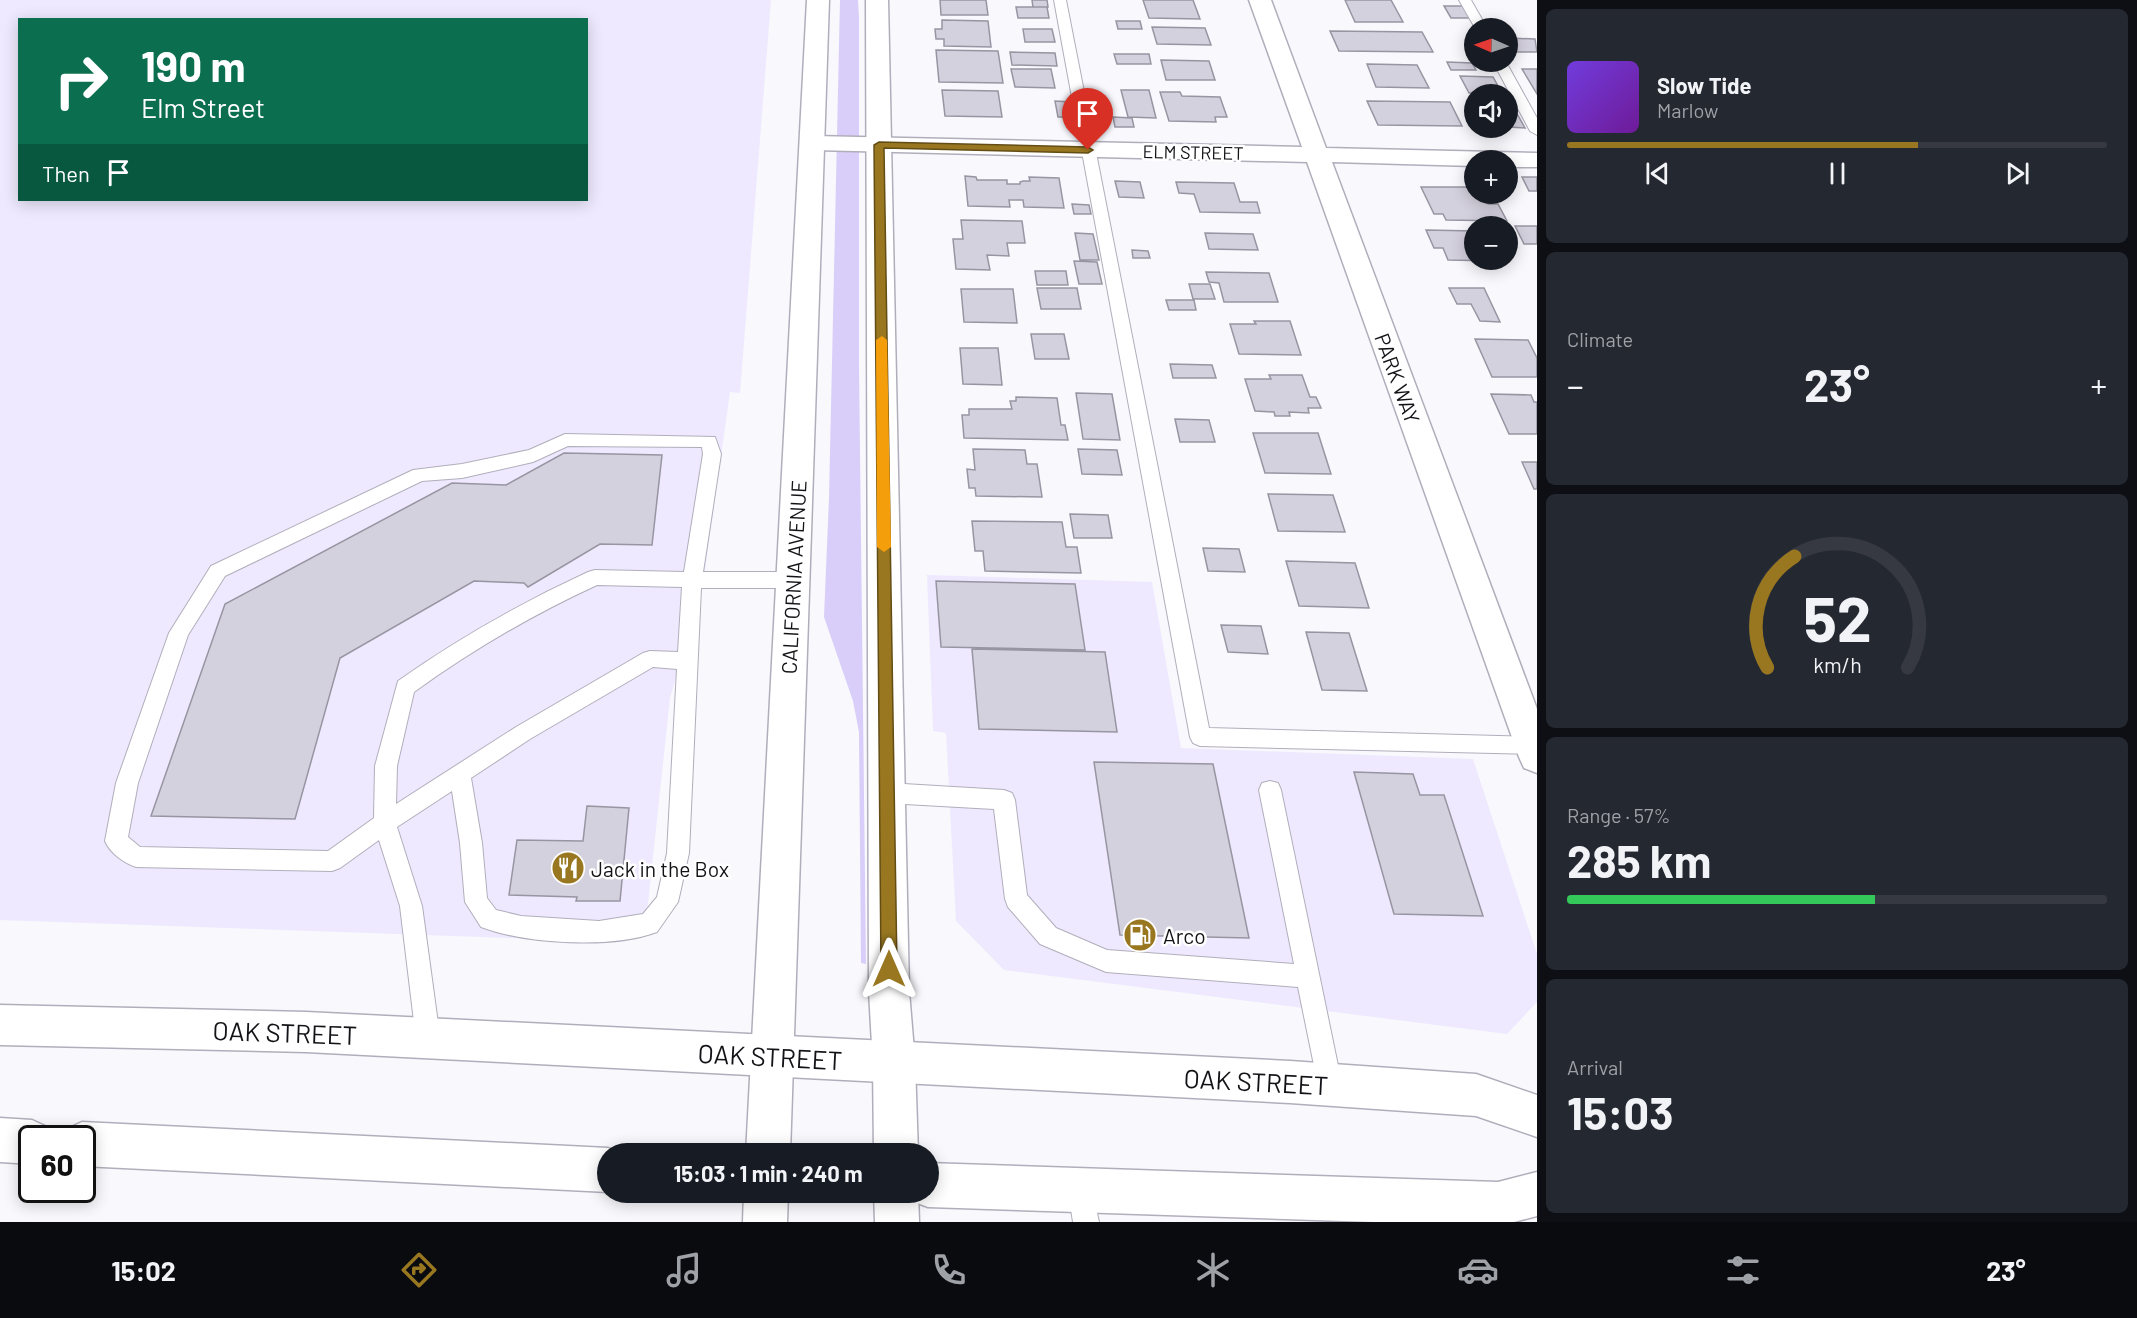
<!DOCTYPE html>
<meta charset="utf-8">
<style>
:root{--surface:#171b24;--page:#242831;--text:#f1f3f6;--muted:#9ea1a6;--line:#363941;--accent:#987720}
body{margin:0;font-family:Barlow,sans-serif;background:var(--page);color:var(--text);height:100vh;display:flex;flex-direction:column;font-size:22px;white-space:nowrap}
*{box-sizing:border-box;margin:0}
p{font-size:20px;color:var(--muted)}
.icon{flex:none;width:33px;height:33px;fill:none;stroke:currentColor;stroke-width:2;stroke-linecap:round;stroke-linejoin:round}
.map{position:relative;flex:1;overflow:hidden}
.drawer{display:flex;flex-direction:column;gap:9px;padding:9px;background:#0d0f14;width:600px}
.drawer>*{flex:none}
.hud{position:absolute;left:18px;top:18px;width:570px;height:183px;border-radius:0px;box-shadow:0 3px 15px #0003;background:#0b6e4f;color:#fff;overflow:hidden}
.needle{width:39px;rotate:272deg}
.controls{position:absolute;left:1464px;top:18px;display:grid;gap:12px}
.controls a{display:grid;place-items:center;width:54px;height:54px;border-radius:50%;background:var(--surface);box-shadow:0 3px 15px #0003;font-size:30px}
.speed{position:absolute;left:18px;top:1125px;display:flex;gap:12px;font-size:30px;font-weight:700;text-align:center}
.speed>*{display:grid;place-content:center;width:78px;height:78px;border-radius:50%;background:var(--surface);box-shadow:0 3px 15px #0003;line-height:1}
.speed .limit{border:3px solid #111;border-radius:9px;background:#fff;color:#111}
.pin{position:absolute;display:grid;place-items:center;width:51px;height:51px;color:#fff;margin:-62px -26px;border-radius:50% 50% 50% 0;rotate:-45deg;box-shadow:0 0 6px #0007}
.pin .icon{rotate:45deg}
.me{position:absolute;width:66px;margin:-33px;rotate:0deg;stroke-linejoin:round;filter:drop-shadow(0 0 4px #0008)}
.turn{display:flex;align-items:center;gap:21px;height:126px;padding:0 24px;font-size:27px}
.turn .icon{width:78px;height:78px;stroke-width:2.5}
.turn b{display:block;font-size:42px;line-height:51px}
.then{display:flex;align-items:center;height:57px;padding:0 24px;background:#0003;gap:12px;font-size:22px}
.big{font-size:45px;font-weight:700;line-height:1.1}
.drawer .tile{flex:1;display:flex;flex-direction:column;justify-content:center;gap:9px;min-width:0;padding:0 21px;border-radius:9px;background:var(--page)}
.drawer .dial{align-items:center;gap:0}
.dial svg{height:156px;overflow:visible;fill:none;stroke:var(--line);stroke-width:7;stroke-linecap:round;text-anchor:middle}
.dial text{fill:var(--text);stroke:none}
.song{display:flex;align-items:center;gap:18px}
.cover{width:72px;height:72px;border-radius:9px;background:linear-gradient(135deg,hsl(260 70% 55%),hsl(280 70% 35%))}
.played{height:6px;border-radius:3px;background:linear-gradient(90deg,var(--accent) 65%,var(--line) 65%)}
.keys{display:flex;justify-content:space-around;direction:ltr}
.heat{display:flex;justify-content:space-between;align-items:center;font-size:33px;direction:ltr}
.charge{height:9px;border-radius:4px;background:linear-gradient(90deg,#34c759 57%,var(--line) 0)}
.trip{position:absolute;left:597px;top:1143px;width:342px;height:60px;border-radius:30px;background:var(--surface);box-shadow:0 3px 15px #0003;font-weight:700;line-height:60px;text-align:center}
.menu{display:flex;height:96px;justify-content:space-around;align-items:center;background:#090b0e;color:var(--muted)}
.menu .icon{width:42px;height:42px}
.menu .current{color:var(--accent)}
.menu b{font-size:27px;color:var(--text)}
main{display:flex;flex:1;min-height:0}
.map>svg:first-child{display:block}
.built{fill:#eee9fe;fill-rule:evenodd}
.green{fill:#d8cef9}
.building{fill:#d4d1de;stroke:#9895a2;stroke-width:1.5}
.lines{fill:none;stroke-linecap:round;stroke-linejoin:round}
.service-casing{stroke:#b1aebb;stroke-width:2}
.minor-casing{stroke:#b1aebb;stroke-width:3}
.secondary-casing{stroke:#b1aebb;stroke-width:3}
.primary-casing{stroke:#b1aebb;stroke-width:3}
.service{fill:#fff;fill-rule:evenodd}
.minor{fill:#fff;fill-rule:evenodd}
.secondary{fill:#fff;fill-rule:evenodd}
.primary{fill:#fff;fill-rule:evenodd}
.route{fill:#987720;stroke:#634d15;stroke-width:1.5}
.slow{fill:#f59e0b}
.labels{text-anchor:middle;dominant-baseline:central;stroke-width:5;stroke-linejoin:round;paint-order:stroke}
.far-street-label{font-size:18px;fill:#131216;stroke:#fff}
.street-label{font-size:21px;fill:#131216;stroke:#fff}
.poi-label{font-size:21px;fill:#131216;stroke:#fff;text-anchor:start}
.near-street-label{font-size:26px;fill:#131216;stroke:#fff}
</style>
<main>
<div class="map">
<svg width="1537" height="1222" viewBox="0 0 1537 1222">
<rect width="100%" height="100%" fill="#f9f8fd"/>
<!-- built -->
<path class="built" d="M0,0h771l-31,393 -10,-1 -27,192 -33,114 -24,224 -24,20 -622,-22zM20,20h566v180h-566z
M927,575l225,7 29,166 292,11 64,195v48l-30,32 -503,-64 -48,-49 -10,-188 -13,-2z"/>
<!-- green -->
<path class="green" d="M840,0h18l1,18v349l7,597 -5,-1 -2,-231 -6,-31 -29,-84 5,-119z"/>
<!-- building -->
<path class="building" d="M940,0h46l2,15h-47z
M1032,0h15l1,7h-15z
M1143,0h50l7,19 -51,-1z
M1345,0h46l12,22h-48z
M1444,6h20l7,12h-20z
M1016,7h31l2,11h-31z
M942,20l46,1 3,26 -47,-1v-7h-8l-1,-10h7z
M1116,21h24l2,8h-24z
M1152,27l53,1 6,17 -54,-1z
M1023,29h29l3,13h-30z
M1330,31l92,1 11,20 -94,-1z
M1508,38l27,1 2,13h-24l-5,-8z
M936,50l62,1 5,32 -64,-1z
M1010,52l45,1 2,13 -45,-1z
M1114,54h35l2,10h-34z
M1161,60l48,1 6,19h-49z
M1447,62l25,1 4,7h-25z
M1367,64l50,1 12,23 -53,-1z
M1011,69h40l4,19 -40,-1z
M1522,69h15v25z
M1460,76l33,1 9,16h-33z
M942,90l56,1 4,26 -57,-1z
M1121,90h28l7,28 -28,-1z
M1160,92h20l2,4 38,1 7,20h-12l1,5 -47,-1z
M1055,101l16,1 3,15h-16z
M1367,101l83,1 12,24 -84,-1z
M1508,112h8l9,16 -17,-1z
M1113,117l19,1 2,9h-19z
M965,176l11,1 1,3h30v4h13v-2l3,-1h7l-1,-4 30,1 5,30 -40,-1 -1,-7h-14l1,7 -42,-1z
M1522,177h15v14h-8z
M1115,181l25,1 4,16 -25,-1z
M1176,182l58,1 6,19h17l3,11 -60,-1 -6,-18 -15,-1z
M1421,187h53v7h8l6,10h10l9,17 -61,-1 -3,-6h-9z
M1072,204l17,1 2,9h-17z
M961,220l61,1 3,22h-18l2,13 -22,-1 3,15 -34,-1 -3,-30h10z
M1515,226h22v18h-13z
M1426,230l48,1v29l26,1 -52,-1 -5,-12h-9z
M1075,233l18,1 6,26h-19z
M1205,233l48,1 5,16 -49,-1z
M1132,250l16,1 2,7h-17z
M1074,261l23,1 5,22h-23z
M1035,271h31l2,14h-31z
M1206,272l63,1 9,29h-54l-5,-19 -10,-1z
M1189,284h21l5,15h-22z
M1037,288h40l4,21h-40z
M1449,288h35l16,34 -20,-1 -9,-17h-14z
M961,289h52l4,34 -53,-1z
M1166,300h28l2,10h-27z
M1254,321h36l11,34 -62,-1 -9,-30h26z
M1031,334h33l5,25h-34z
M1475,339l53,1 9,18v19h-45z
M960,348h38l4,37 -39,-1z
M1170,364l42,1 4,13h-43z
M1269,375h33l8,22h6l5,11h-13l1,5 -20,-1 1,4h-15l-1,-4 -19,-1 -10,-32h26z
M1076,393l36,1 8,46 -37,-1z
M1491,394l40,1 3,7h3v32h-28z
M1016,397l41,1 4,27h4l3,15 -104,-2 -2,-23h7v-6h43l-2,-8h6z
M1175,419l34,1 6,22h-35z
M1253,433h65l13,41 -66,-1z
M973,449l52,1 2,14h10l5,33 -66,-1 -1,-8h-6l-2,-19 8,1z
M1078,449l39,1 5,25 -40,-1z
M564,453l98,2 -10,90 -52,-1 -72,43 -4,-4 -50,-2 -134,77 -45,161 -144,-3 74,-212 227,-121 54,2z
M1522,462h15v27h-3z
M1268,494l65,1 12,37 -67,-1z
M1070,514l38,1 4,23h-38z
M972,521l90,1 4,25h11l4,26 -96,-2 -2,-20h-8z
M1203,548l36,1 6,23 -37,-1z
M1286,561l69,2 14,45 -70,-2z
M936,581l139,3 10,66 -144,-3z
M1221,625l40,1 7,28 -40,-2z
M1306,632l43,1 18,58 -45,-1z
M972,649l133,3 12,80 -138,-3z
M1094,762l119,2 36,174 -129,-3z
M1354,772l59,2 7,21h24l39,121 -89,-2z
M587,806l42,2 -9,93h-44l1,-4 -68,-2 8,-55 66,1z"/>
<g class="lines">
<defs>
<path id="service" d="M1054,0h12l143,728 324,9 4,1v16l-337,-8 -7,-3 -3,-6z
M1459,0h12l16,28h-12z
M1493,62h13l31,56v17l-7,-4z
M565,434l150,3 6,17 -18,118h90l7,3 3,5 -3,5 -7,3h-92l-12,265 -11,49 -21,30c-45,17 -131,12 -176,-5l-16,-25 -5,-59 -8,-52 -55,36 25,79 18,132 -3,9 -9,3 -9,-3 -3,-9 -16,-132 -21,-66 -39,28 -8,3 -196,-4c-12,-4 -26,-14 -31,-26l11,-58 53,-150 42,-67 202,-96 49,-6 67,-14zM568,446l134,1 1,7 -19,118 -89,-2 -7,2c-67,31 -129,66 -190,109l-23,85 -1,52 -46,33 -188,-4 -12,-10 10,-54 50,-148 37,-59 197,-95 40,-3 71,-16zM597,585l85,2 -4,65 -28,-1 -7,2 -127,74 -120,77 1,-38 17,-74c58,-42 118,-77 183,-107zM653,667l24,2 -10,184 -10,44 -14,17 -44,7 -78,-5 -25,-6 -9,-12 -5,-55 -11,-65 59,-39z
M1270,781l8,2 3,7 61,295 -3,9 -9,3 -9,-3 -3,-9 -20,-98 -192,-15 -66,-28 -32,-37 -3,-8 -11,-90 -107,-6 -8,-3 -3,-7 3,-7 8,-3 117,7 8,3 3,7 12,95 29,33 51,22 187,14 -35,-174 3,-7z
M1081,1177l9,4 9,41h-26l-5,-32 4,-9z"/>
<path id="minor" d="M1249,0h22l55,148 211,5v14h-29v-7h-34v6l-142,-4 205,547v64l-13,-5 -5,-11 -212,-595 -493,-12 -8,-2 -4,-5 4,-5 8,-2 488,11z"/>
<path id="secondary" d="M0,1005l306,7 984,49 186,13 61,21v42l-61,-21 -186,-13 -984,-51 -306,-7z
M0,1118l32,2 15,7 5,11h-20v26l-32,-2z
M82,1122l526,26 13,6h-13v38l-526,-26v-28h-19l4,-9z
M928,1163l570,19 39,-10v44l-23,6h-141l-445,-15 -16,-6 -3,-9h19z"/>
<path id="primary" d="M807,0h22l-39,1154h-44z
M866,0h22l21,991 6,72 3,91h-44l-1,-91 -4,-72z
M744,1192h44l-1,30h-44z
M874,1192h44l1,30h-44z"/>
</defs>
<!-- service casing -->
<use href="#service" class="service-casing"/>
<!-- minor casing -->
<use href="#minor" class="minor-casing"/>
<!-- secondary casing -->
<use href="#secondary" class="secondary-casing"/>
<!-- primary casing -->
<use href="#primary" class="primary-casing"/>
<!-- service -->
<use href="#service" class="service"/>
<!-- minor -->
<use href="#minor" class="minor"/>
<!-- secondary -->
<use href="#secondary" class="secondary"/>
<!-- primary -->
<use href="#primary" class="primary"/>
</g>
<!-- route -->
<path class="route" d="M879,142l209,5 5,3 -5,3 -204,-5 13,821 -2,6 -6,2 -6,-2 -2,-6 -7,-824z"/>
<!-- slow -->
<path class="slow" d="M882,336l5,4 4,207 -7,5 -7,-5 -1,-207z"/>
<!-- icons -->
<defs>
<symbol id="restaurant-disc" viewBox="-11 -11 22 22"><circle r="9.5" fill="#987720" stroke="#fff"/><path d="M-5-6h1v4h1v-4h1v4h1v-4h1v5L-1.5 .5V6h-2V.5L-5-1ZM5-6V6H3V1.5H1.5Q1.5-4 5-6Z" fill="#fff"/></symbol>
<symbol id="fuel-disc" viewBox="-11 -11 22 22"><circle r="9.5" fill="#987720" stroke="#fff"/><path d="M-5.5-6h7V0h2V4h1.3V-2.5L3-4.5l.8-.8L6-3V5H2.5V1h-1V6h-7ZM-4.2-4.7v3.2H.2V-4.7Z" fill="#fff"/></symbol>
</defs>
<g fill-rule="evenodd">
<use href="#restaurant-disc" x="549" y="849" width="38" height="38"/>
<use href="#fuel-disc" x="1121" y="916" width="38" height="38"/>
</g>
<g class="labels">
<!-- far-street labels -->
<g class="far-street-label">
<text transform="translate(1193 152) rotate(1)">ELM STREET</text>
</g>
<!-- street labels -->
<g class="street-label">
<text transform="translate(1398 378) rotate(70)">PARK WAY</text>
<text transform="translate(793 577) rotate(-87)">CALIFORNIA AVENUE</text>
</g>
<!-- poi labels -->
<g class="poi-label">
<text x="591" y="868">Jack in the Box</text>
<text x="1163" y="935">Arco</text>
</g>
<!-- near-street labels -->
<g class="near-street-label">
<text transform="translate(285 1032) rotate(2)">OAK STREET</text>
<text transform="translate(770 1056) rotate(3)">OAK STREET</text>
<text transform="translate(1256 1081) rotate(3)">OAK STREET</text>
</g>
</g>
</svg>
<div class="controls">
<a><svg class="needle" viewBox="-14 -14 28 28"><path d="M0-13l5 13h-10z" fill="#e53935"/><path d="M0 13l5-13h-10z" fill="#9ea1a6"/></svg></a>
<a><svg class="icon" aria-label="sound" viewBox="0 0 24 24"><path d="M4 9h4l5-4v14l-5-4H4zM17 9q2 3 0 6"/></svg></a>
<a>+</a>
<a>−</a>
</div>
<div class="speed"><div class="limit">60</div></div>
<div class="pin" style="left:1088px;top:150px;background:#d93025"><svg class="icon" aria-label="arrive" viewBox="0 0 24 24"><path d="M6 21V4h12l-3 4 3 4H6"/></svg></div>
<svg class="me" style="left:889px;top:969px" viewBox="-20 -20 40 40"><path d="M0-17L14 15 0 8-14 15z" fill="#987720" stroke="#fff" stroke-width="4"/></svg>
<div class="trip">15:03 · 1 min · 240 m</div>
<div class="hud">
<div class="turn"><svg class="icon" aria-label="right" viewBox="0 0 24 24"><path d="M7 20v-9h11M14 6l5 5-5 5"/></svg><div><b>190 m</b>Elm Street</div></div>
<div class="then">Then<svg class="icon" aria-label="arrive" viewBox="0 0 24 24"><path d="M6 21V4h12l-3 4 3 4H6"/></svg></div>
</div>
</div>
<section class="drawer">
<div class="tile">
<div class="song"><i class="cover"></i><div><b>Slow Tide</b><p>Marlow</p></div></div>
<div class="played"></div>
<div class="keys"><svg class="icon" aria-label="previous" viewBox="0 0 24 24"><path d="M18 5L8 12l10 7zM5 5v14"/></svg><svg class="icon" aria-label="pause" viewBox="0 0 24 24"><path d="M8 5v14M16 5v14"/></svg><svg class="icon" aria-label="next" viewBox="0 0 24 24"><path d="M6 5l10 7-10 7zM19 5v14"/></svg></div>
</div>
<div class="tile"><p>Climate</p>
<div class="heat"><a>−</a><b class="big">23°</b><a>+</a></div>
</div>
<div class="tile dial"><svg viewBox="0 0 100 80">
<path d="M14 69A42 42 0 1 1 86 69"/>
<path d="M14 69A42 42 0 0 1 28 12" stroke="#987720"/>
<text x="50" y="56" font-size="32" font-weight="700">52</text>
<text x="50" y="72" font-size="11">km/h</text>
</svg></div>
<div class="tile"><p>Range · 57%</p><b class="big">285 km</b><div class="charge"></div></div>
<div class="tile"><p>Arrival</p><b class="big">15:03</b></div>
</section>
</main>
<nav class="menu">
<b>15:02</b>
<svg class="icon current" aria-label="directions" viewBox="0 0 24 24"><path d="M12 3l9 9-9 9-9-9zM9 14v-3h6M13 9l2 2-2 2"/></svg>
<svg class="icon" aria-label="music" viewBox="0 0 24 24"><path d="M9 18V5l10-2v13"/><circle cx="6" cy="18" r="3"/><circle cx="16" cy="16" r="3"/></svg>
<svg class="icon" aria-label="phone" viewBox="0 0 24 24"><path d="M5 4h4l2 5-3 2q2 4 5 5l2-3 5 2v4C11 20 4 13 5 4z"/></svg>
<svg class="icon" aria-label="climate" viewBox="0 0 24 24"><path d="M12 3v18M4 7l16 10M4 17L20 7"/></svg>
<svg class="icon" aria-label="car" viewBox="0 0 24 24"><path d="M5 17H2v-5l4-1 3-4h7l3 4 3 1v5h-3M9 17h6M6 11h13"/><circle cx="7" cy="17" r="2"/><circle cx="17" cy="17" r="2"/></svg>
<svg class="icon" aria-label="filters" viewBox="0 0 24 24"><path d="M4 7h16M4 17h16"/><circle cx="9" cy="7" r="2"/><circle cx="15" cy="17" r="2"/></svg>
<b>23°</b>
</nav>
